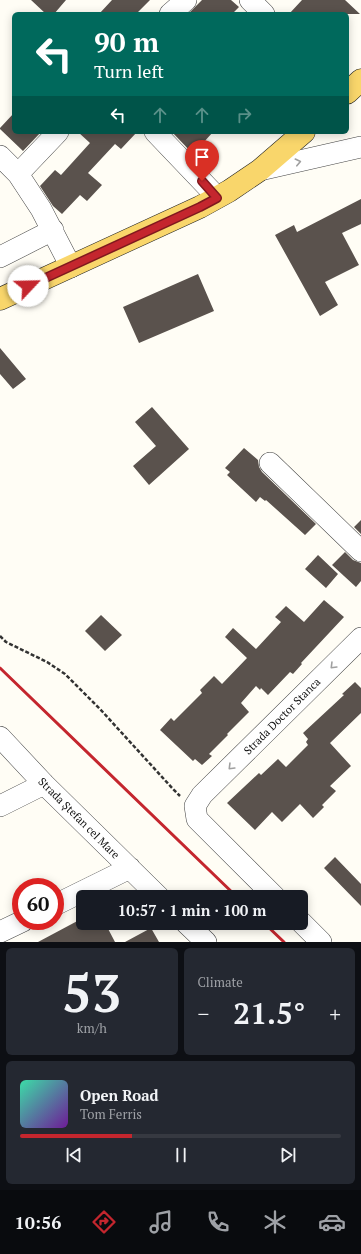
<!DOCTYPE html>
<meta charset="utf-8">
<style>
:root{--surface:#171b24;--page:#242831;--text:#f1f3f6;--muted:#9ea1a6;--line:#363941;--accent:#c4262e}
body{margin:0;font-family:"PT Serif",serif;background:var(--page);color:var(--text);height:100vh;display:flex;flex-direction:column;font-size:15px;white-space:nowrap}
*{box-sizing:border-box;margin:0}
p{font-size:13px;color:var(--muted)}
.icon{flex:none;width:22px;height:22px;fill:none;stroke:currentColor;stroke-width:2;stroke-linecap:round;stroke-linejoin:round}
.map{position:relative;height:942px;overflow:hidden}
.details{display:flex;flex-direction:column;gap:6px;padding:6px;background:#0d0f14;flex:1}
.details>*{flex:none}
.guide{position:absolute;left:12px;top:12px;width:337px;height:122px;border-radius:6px;box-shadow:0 2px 10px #0003;background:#00695c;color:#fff;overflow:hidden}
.speed{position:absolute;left:12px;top:878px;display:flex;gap:8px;font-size:20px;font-weight:700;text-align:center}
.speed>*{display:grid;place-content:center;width:52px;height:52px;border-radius:50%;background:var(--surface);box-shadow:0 2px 10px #0003;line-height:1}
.speed .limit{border:6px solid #d22;background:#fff;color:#111}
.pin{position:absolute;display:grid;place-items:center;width:34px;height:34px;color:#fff;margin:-41px -17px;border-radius:50% 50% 50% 0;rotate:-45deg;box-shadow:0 0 4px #0007}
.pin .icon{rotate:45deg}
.me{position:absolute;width:44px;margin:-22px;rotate:66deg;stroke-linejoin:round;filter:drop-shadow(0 0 3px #0008)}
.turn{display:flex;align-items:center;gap:14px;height:84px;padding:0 16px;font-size:18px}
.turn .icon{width:52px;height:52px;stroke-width:2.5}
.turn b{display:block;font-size:28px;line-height:34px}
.lanes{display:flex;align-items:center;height:38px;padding:0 16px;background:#0003;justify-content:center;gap:20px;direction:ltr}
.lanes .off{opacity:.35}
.big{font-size:30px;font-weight:700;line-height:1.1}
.details .widget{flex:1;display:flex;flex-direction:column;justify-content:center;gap:6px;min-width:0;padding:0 14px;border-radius:6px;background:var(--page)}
.details .dial{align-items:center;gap:0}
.dial b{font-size:52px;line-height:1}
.song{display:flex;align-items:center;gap:12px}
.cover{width:48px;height:48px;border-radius:6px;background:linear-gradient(135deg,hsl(160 70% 55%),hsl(280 70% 35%))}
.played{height:4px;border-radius:2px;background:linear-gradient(90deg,var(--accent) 35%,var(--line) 35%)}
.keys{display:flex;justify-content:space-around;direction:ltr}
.heat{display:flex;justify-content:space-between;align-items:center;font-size:22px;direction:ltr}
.details .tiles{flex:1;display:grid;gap:6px;grid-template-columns:1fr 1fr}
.widget:last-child{grid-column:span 2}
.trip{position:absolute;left:76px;top:890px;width:232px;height:40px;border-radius:6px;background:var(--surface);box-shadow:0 2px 10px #0003;font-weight:700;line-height:40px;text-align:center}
.tabs{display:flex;height:64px;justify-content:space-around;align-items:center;background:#090b0e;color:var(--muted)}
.tabs .icon{width:28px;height:28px}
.tabs .selected{color:var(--accent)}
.tabs b{font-size:18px;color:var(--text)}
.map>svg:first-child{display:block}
.building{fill:#5a524d}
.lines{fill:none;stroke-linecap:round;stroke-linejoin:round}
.minor-casing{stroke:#444;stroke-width:22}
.major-casing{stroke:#222;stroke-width:23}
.path{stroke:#333;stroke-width:2.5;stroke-dasharray:4 2;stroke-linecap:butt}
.minor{stroke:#fff;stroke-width:21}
.major{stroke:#f9d66b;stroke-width:22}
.rail{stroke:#c4262e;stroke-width:3}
.oneway{stroke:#a0a0a0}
.route-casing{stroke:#7f191e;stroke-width:10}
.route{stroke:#c4262e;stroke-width:7}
.labels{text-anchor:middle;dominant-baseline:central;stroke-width:4;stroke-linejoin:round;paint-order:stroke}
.street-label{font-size:11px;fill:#111;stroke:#fff}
</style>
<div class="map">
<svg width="361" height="942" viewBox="0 0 361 942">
<rect width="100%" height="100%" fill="#fffdf5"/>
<!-- building -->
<path class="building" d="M31,0h35l-12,14h-8z
M112,0h38l-14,14h-37z
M202,0h29l8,7 -7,7h-44z
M302,0h43l15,14h-71z
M14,113v19h27l-18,19 -23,-22v-1z
M78,132h59l-16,17 -6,-5 -27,29 14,12 -15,16 -7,-6 -18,19 -9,-8 -13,-20 15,-16 6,5 29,-32z
M172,132h41l-20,22z
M361,199v25l-19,9 17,32 -34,17 13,23 -18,11 -45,-81 19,-10 3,7z
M198,274l16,37 -75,32 -16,-36z
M0,348l26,31 -13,10 -13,-15z
M152,407l37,42 -40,36 -16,-19 23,-20 -21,-24z
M244,448l14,12 1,7 3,5 54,52 -11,11 -39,-35 -1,1 -5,-4 -4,5 -29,-27 3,-3 -5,-4z
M361,520v14l-7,-7z
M345,552l8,8 8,3v18l-5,6 -24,-22z
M318,555l20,19 -12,14 -21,-19z
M324,600l20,17 -43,46 1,1 -9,10 -3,-2 -22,23 -7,-7 -1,2 -4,-4 -15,17 8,9 -22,22 1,1 -19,19 3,2 -10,9 -7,-6 -2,2 -33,-31 11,-12 3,3 28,-28 -2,-3 14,-14 8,8 25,-26 -22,-21 8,-9 23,21 25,-27 -6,-5 11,-11 18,16z
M101,615l21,20 -17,16 -20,-20z
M355,682l6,6v25l-31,30 21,23 -21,20 6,5 -14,14 2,2 -11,11 -13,-14 -18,18 -10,-10 -17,18 -28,-27 32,-30 2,2 17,-16 8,8 22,-22 -2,-3 2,-3 -5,-6 41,-38 -2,-1z
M335,857l26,27v22l-37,-38z
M83,918v5h22l10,19h-77z
M151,928l8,14h-34z"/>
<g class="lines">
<defs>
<path id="minor" d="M250,0l14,14
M170,14l16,-14
M155,132l62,65
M0,156l18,18 23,35 30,58
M260,170l101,-23
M18,174l40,-42
M0,257l53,-27
M270,463l91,88
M0,737l44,47 115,113
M0,806l44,-22
M275,897l-78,-78 -2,-13 7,-11 159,-157
M55,905l75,-37
M301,922l20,20
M186,923l20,19
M0,932l23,-11"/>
<path id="major" d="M347,93l14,-13
M0,299l200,-92 29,-16 31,-21 44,-38"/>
</defs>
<!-- minor casing -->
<use href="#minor" class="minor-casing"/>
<!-- major casing -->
<use href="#major" class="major-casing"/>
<!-- path -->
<path class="path" d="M0,636l6,6 41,20 18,12 35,35 73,80 7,7"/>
<!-- minor -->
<use href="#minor" class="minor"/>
<!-- major -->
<use href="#major" class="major"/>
<!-- rail -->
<path class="rail" d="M0,668l237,229
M264,923l20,19"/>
</g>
<!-- one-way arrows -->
<defs><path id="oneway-chevron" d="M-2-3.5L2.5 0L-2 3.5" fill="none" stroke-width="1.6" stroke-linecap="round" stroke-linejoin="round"/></defs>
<g class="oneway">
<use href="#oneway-chevron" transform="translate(298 162) rotate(-13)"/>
<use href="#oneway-chevron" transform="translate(333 666) rotate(135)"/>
<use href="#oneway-chevron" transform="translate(231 767) rotate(135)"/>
</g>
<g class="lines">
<defs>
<path id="route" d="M28,286l172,-79 17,-9 -15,-17"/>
</defs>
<!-- route casing -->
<use href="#route" class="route-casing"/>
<!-- route -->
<use href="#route" class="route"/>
</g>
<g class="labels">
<!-- street labels -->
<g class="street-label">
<text transform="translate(282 716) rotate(-45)">Strada Doctor Stanca</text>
<text transform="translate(79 818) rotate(45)">Strada Ștefan cel Mare</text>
</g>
</g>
</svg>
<div class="speed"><div class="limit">60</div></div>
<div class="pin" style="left:202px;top:181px;background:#d93025"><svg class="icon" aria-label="arrive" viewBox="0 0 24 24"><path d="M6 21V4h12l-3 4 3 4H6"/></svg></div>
<svg class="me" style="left:28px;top:286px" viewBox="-20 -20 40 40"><circle r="19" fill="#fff"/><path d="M0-13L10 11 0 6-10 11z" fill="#c4262e"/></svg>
<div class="trip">10:57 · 1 min · 100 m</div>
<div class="guide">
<div class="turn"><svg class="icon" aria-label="left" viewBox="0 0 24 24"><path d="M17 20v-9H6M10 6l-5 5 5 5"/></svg><div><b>90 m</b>Turn left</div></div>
<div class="lanes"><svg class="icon" aria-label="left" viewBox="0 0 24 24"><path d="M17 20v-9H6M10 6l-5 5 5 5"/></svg><svg class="icon off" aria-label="ahead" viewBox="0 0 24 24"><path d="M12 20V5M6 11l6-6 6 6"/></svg><svg class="icon off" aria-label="ahead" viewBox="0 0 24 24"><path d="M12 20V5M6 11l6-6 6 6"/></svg><svg class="icon off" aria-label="right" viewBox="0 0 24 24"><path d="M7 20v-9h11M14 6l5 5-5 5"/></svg></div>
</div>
</div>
<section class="details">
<div class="tiles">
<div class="widget dial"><b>53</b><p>km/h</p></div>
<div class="widget"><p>Climate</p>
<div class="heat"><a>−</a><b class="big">21.5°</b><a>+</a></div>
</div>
<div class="widget">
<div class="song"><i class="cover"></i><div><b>Open Road</b><p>Tom Ferris</p></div></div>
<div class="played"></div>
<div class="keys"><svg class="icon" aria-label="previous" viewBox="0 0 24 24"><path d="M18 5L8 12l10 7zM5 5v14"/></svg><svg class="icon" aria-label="pause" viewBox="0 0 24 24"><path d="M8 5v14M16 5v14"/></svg><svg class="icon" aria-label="next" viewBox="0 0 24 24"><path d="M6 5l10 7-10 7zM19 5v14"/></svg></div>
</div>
</div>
</section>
<nav class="tabs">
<b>10:56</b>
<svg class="icon selected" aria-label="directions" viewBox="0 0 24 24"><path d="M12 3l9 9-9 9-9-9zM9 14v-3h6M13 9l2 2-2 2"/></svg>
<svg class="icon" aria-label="music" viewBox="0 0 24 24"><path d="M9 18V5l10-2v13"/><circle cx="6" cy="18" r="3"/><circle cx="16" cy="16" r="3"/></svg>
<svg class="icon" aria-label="phone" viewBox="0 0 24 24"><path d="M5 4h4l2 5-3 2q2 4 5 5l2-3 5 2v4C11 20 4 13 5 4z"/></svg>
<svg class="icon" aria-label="climate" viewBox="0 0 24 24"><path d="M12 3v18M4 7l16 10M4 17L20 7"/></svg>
<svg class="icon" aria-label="car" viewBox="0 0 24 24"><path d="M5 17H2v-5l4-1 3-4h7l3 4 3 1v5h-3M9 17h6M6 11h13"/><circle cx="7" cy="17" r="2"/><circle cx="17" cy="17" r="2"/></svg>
</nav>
